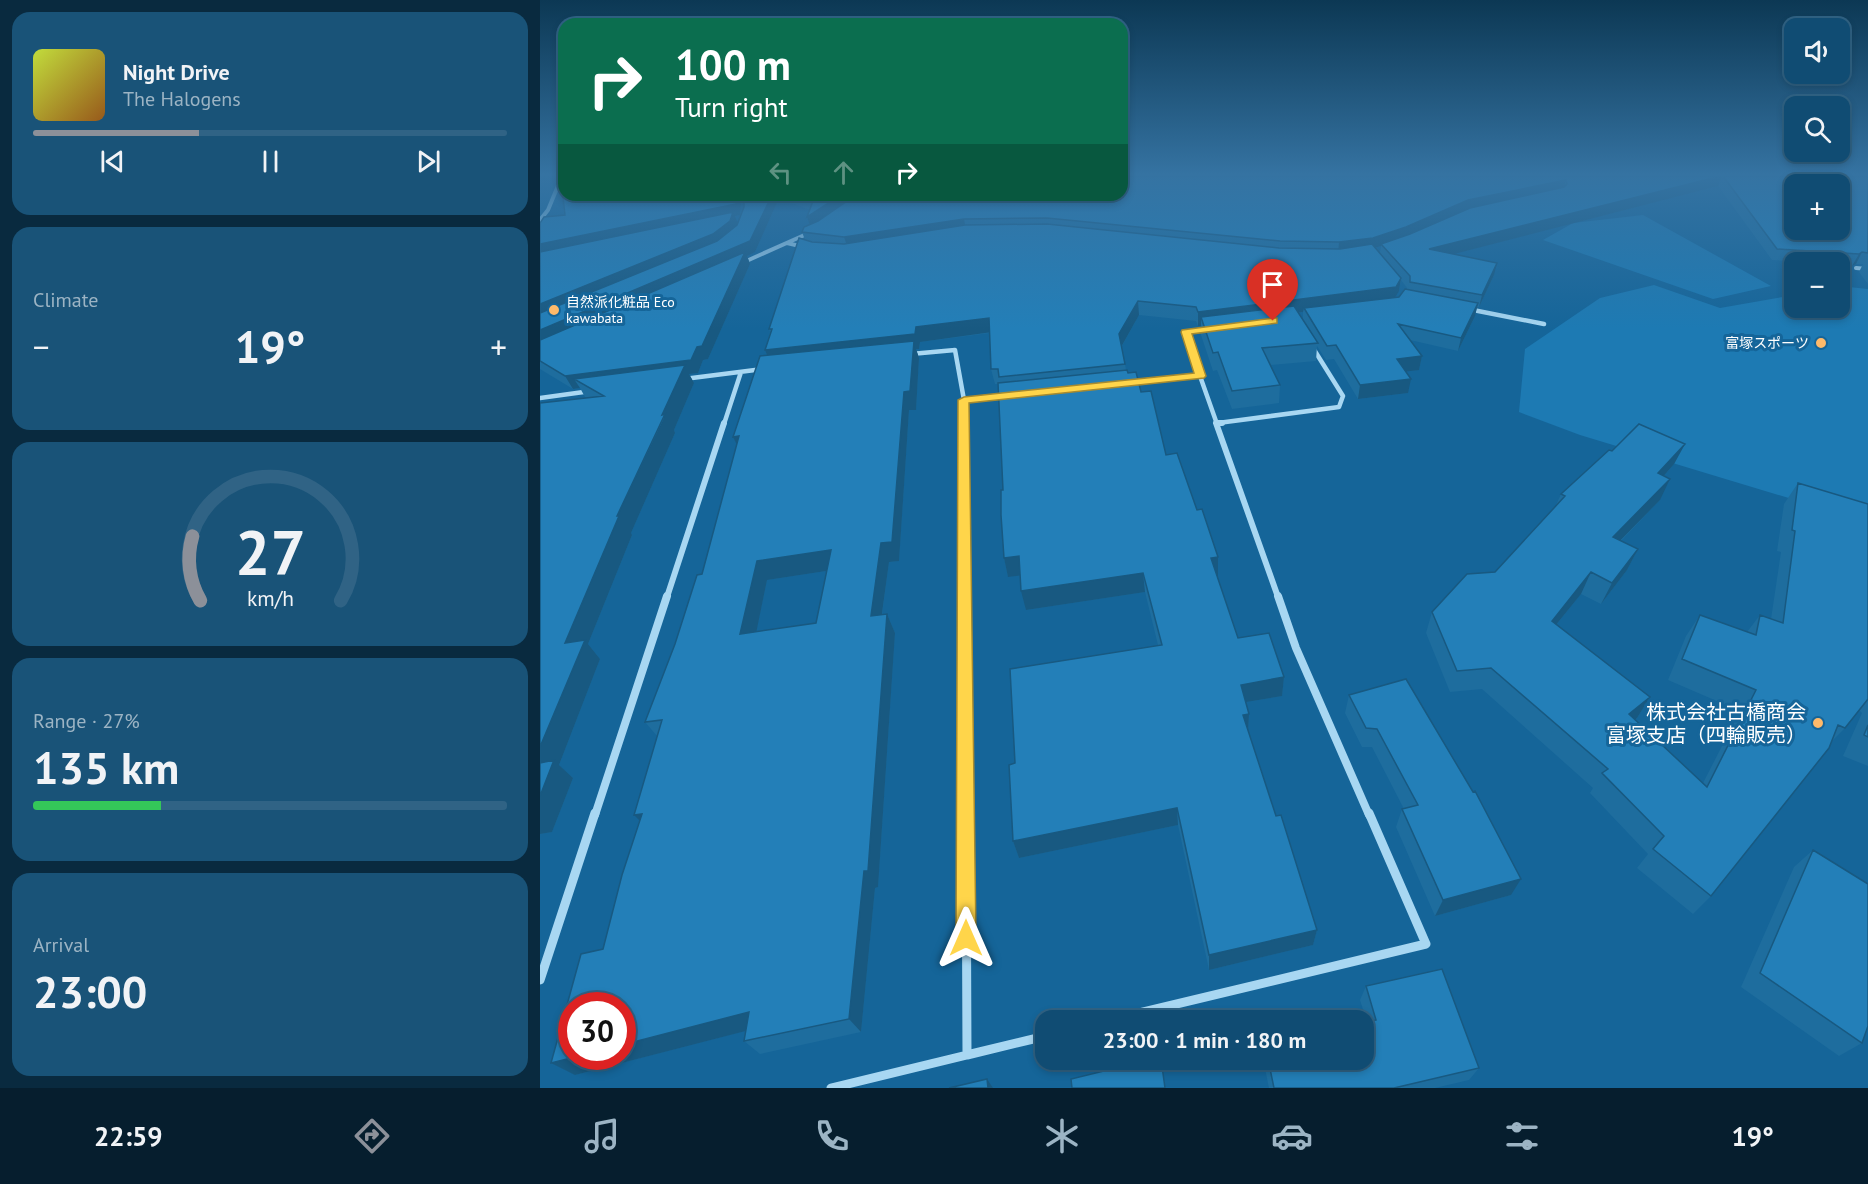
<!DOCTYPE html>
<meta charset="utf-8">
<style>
:root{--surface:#104c73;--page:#195378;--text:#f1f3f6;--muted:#9cb4c4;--line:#306385;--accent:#8c9099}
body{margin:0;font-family:"PT Sans","Noto Sans JP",sans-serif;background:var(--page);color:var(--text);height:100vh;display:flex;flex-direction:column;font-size:22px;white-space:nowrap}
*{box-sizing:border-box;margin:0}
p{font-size:20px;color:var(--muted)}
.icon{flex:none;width:33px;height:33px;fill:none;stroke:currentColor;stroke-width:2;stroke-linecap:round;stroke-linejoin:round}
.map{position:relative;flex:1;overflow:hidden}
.side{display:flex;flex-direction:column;gap:12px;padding:12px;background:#092a3f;width:540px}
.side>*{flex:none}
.hud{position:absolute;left:18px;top:18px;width:570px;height:183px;border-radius:18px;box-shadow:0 3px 9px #0003,0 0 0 2px var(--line);background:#0b6e4f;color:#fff;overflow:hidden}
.fabs{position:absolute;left:1244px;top:18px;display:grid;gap:12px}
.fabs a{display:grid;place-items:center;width:66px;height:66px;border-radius:12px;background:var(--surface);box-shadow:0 3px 9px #0003,0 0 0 2px var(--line);font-size:30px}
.speed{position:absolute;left:18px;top:992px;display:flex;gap:12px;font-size:30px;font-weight:700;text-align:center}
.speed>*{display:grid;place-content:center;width:78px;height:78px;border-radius:50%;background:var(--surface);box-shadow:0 3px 9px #0003,0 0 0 2px var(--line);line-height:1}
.speed .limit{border:9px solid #d22;background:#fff;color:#111}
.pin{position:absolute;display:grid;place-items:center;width:51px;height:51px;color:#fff;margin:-62px -26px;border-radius:50% 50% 50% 0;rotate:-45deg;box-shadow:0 0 6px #0007}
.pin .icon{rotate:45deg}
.me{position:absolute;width:66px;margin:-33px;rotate:0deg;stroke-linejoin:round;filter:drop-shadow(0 0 4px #0008)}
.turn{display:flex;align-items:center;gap:21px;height:126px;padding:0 18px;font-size:27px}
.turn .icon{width:78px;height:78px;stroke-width:2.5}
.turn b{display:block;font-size:42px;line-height:51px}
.lanes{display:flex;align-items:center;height:57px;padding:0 18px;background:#0003;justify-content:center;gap:30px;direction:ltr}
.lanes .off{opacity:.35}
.big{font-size:45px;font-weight:600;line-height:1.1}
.side .tile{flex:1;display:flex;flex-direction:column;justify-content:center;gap:9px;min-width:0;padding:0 21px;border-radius:18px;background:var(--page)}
.side .dial{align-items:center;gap:0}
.dial svg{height:156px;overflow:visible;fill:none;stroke:var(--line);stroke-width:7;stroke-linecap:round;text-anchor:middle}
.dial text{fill:var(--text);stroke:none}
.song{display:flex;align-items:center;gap:18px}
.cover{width:72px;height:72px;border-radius:9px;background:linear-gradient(135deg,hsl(70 70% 55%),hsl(30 70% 35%))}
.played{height:6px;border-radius:3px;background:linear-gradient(90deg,var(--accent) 35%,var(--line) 35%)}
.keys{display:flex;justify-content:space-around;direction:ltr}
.heat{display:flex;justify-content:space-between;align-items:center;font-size:33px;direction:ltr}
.charge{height:9px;border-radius:4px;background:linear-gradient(90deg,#34c759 27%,var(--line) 0)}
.trip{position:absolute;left:495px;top:1010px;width:339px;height:60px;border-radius:18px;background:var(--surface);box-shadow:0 3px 9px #0003,0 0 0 2px var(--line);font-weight:600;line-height:60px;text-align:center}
.tab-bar{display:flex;height:96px;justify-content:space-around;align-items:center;background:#061e2e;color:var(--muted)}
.tab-bar .icon{width:42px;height:42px}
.tab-bar .on{color:var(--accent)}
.tab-bar b{font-size:27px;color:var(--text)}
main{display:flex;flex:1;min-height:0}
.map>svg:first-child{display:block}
.green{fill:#1d7ab3}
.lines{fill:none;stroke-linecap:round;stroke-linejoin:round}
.minor-far4{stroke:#a8d7f2;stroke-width:4}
.minor-far3{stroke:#a8d7f2;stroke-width:4.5}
.minor-far2{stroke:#a8d7f2;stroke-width:6}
.minor-far1{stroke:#a8d7f2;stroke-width:8}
.minor{stroke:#a8d7f2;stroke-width:9}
.wall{fill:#1e6d9e;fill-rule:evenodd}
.shaded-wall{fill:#185981}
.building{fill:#237fb8;stroke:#185981;stroke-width:1.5;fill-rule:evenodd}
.route{fill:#ffd54a;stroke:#a68a30;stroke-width:1.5}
.poi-dot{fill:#ffba6a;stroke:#156599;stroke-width:2}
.labels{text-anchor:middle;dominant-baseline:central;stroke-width:6;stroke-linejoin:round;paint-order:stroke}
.far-poi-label{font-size:14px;fill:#fff;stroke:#156599;text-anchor:start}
.near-poi-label{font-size:20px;fill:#fff;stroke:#156599;text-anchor:end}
</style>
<main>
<section class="side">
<div class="tile">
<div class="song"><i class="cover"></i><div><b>Night Drive</b><p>The Halogens</p></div></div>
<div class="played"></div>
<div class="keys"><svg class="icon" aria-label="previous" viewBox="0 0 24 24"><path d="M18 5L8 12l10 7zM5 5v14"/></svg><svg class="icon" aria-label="pause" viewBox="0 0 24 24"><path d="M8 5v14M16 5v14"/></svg><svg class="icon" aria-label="next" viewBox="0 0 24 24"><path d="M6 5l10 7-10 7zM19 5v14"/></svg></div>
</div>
<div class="tile"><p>Climate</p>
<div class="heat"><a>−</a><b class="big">19°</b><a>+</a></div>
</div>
<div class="tile dial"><svg viewBox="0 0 100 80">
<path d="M14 69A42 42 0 1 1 86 69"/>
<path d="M14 69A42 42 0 0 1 10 36" stroke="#8c9099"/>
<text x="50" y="56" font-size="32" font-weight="700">27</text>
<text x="50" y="72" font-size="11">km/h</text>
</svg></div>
<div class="tile"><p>Range · 27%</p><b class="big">135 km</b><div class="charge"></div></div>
<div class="tile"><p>Arrival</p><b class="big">23:00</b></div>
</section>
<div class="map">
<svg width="1328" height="1088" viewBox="0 0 1328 1088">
<rect width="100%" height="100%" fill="#156599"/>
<!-- green -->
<path class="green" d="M1103,215l128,71 -58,13 -170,-59 30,-17z
M1114,285l66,23 74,-13v13h45v-22l29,3v233l-288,-87 -61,-23 6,-63 75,-51z"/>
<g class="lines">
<!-- minor-far4 -->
<path class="minor-far4" d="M0,220l8,-10 14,-34
M247,243l17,4
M202,263l67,-30
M1316,268l12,1"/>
<!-- minor-far3 -->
<path class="minor-far3" d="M928,309l76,15
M371,354l44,-4 9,50v24
M660,376l17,48
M144,379l79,-10
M592,383l68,-7 -14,-44 21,-3
M0,398l51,-7
M424,400l41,-4
M678,423l121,-16 4,-11 -30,-48
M184,424l17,-52"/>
<!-- minor-far2 -->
<path class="minor-far2" d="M424,423l1,174
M676,423l62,174
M678,423h4
M127,597l57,-174"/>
<!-- minor-far1 -->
<path class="minor-far1" d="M425,596l1,219
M738,596l18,52 73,167
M55,815l72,-219"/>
<!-- minor -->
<path class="minor" d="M0,980l55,-167
M570,1020l316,-76 -57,-131
M427,1055l79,-19
M291,1088l136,-33 -1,-242"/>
</g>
<!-- wall -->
<path class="wall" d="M582,176h746v108l-9,-12 4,-8h-7l-4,2 -13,-1v-3h-36l-31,-2 -54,-74 -265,68 41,21 -15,32h-2l-2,9 -17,35 -48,-11 12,16 -3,14 -13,1 2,22 -50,6 -24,-40 -8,1 -9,-14 -1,15 -45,4 9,20 -1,18 -47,6 -15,-39 -4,1 -12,-36v-9h-3l-2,-5 -57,-6 -17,31 4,24 15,22 25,63 31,55 21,47v19h-1l21,62 46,39 -2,19 -36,6 3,12 -1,18 28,84 41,114 -4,15 -104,25 -31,-145 -159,33 -6,-17 2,-78 143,-118 -13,-53 -119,18 -6,-35 -12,2 -4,-19 -1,-68 -4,-106h-4l-4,-15 -1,-36 -70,9 -1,7h-3l3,9 -3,52h-7l-10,151 -10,1 -7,53 5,-1 8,19 -17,254 -3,1 -14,144 -101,22 -16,-13 1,-10 -170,44 28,-126 36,-128 18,-85 -12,-14 57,-148 35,-130 -4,-7 34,-82 -2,-5 5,-18 -1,-3 36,-89 -3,-8 8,-8 -3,-7 3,-7 -31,-12 -24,54 -8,4 3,8 -42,95 -5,1 -5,13 -9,1 5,9 -20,47 1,3 -44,100 1,2 -44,109 12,15 -41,106 14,13 -21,54 -12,2v-431l48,-5 -3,-1 -5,-9 -7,1 -33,-20v-146l200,-8 -5,1 3,8 6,-17v-12h378zM841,246l-1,6 -5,-4zM861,280l6,8v2l-8,7h-4l4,-6zM763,312v7l-4,-6zM286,571l-10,52 -60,9 11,-52z
M1145,444l-11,20 -10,12 -4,24 -39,41 17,8 -11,21 -26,34 -20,-10 -25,31 94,72 -13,21 -2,2 68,63 37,-72 -72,-31 18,-44 14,-21 47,17 13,-17 11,4 10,-67 -4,-1 7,-47 14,-21 70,21v262l-25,-10 19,-43 -3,-3 -14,18 -14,14 -120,154 -18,18 -56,-46 11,-14 -58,-61 3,-5 -111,-99 -32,3 -24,-59 6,-21 63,-40 61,-67 5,-11 51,-43z
M809,695l162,200 -76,21 -39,-89 6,-18h2l-32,-62h-10l-17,-34z
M1273,850l49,193 -23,13 -98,-69 53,-120z
M826,986l113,82 -10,12 -34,8h-166l-6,-29h101l3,-37 -7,-22z"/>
<!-- shaded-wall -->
<path class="shaded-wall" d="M1182,176l-4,10 -291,75 2,-12z
M1026,180l-3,11 -158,47 -24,6v2l-10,3 -33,5 1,-12 129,-42z
M196,195h5l-1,20 -5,1 3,8 -3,8 -17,13 -178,74v-75z
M232,195h6l1,3 -24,54 -8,4 3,8 -42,95 -5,1 -5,13 -9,1 5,9 -20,47 1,3 -44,100 1,2 -44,109 12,15 -41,106 14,13 -21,54 -12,2v-87l25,-104 52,-127 47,-98 -90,-39 6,9 -7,1 -8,-13 -25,-30v-16l210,-89z
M301,195h20l-50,33 -4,-11z
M424,219l2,11 -118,19 -4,-12z
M1322,252l-6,12 -4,2 7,-12z
M957,263l-3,12 -15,32 3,-12z
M861,278l-2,13 -6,10 -89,7 -1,4 -100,13 -2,-8v9h-3v-14z
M598,301l1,14 -19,34 -1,-15z
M938,303l-3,13 -17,35 3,-13z
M449,318l3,14 -72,10 -1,7h-3l3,9 -3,52h-7l-10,151 -10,1 -10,73 -114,-285 151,-23z
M882,356l-3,14 -25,3 3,-14z
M871,379l-3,14 -50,6 2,-14z
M199,436l3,19 -9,-18z
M1145,444l-11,20 -26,30 10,-21z
M1130,479l-10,21 -57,58 10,-21z
M1098,549l-11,21 -26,34 11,-21z
M291,550l8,19 -72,11 -15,73 -12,-19 17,-73z
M479,556l5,19 -16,2 -4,-19z
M678,557v19l-8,1 1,-19z
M1051,572l-10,22 -39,48 10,-21z
M603,573l2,19 -119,18 -5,-19z
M347,614l8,19 -17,254 -3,1 -14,144 -12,-13z
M744,677l-2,19 -42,7 1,-18z
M1110,697l-13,21 -21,17 13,-21z
M709,714l-1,18 -5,-17z
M637,808l1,17 -159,33 -6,-17z
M102,814l9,18 -17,-17z
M981,879l-10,16 -76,21 8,-16z
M777,930l-4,15 -104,25v-15z
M209,1012l16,14 -190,49 -24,-12 28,-7h43v-11z
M447,1079l6,9h-5z"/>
<!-- building -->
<path class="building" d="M582,176h599l-292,73 68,14 -15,32 -72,-13v-6l-29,-32 29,-10 60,-26 94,-21 3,-3 -1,-4 -98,20 -62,27 -33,11 -34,4 -59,-1 -233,-23 -83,1 -120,18 -42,-5 2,-5 14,-6 38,-26h266z
M1183,176h145v77l-6,-1 -3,2 -82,-5zM1254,184h45v46h-45z
M34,195h162v9l-196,40v-21l4,-6 21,-2 -2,-18z
M204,195h28l-22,46 -210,89v-17l177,-72 20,-16 7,-18z
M256,195h45l-34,22 6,-16z
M193,212l-3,9 -17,13 -173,70v-52z
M507,224l232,24 61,1 32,-5 29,34 -5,9 -198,25 -2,-5 -58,-6 -19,33 6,30 -126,13 -1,-8h-7l-2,-51 -73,9 -1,7 -150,16 7,-21h-3l30,-91 13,4 32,2 121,-19z
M205,252l-43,94 -5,1 -6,13 -126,16 -25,-15v-21z
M865,289l73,14 -17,35 -63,-14 24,32 -25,3 14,20 -51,6 -24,-40 -9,1 -23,-38 95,-11z
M754,306l24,37 -56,5 18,37 -48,6 -14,-39 -5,1 -12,-36z
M374,341l-4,50 -6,1 -12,150 -11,1 -10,73 16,-2 -19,257h-4l-15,148 -105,22 5,-29 -127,33v-40h-50v51h7l-28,7 30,-109 22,-5 19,-74 20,-61 -8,1 28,-95 -17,2 30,-78 22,-69 5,-1 37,-138 -6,1 27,-81zM291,550l-15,73 -76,11 17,-73z
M145,365l-23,50 3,-1 -48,102h2l-54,127 20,-3 -45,107v-344l64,-7 -30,-17z
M587,370l1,3 8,-1 5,20 10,-1 15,64 11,-2 20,57 5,-1 16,48 -7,1 27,80 31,-5 15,44 -43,8 8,29 -6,1 33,101 5,-1 36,115 -108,25 -32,-147 -164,33 -4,-76 6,-2 -5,-94 152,-24 -19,-72 -122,18 -2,-35 -15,2 -3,-43v-25h2l-5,-107z
M1099,424l46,20 -27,29 12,6 -57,58 25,12 -26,34 -21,-11 -39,49 98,76 -21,17 78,73 49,-97 -74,-31 18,-44 56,20 4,-20 23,8 12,-92 -3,-1 6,-47 70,21v195l-23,29 -7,-3 -9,23 -118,148 -58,-47 11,-13 -62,-63 6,-4 -117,-101 -34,3 -25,-59 35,-38 28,-2 70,-76 -4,-2 48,-44 3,1z
M866,679l67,113 2,-1 46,88 -78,21 -41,-91 16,-4 -41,-76 -11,-1 -17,-33z
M1328,725v12l-4,-2z
M14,760l-14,36v-33z
M1273,850l55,34v142l-6,17 -102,-70z
M902,969l37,99 -85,20h-120l-6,-29h96v-36l12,-3 -10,-34z
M613,1059h8l4,29h-93l-1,-9z
M447,1079l1,9h-39z"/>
<!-- sky -->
<linearGradient id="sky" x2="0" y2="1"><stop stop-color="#0c3854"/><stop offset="0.53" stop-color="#3573a2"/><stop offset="1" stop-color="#3573a2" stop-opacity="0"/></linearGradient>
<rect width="1328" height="329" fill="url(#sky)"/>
<!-- route -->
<path class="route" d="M733,318h4v5l-85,11 14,42 -2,2 -235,25 7,535 -3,7 -7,3 -7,-3 -3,-7 2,-538 6,-3 230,-24 -13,-41 1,-2z"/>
<!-- markers -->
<g class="poi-dot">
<circle cx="14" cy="310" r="6"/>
<circle cx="1281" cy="343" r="6"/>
<circle cx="1278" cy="723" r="6"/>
</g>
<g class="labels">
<!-- far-poi labels -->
<g class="far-poi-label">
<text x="26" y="302">自然派化粧品 Eco<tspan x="26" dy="16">kawabata</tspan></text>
<text x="1269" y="343" text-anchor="end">富塚スポーツ</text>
</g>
<!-- near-poi labels -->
<g class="near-poi-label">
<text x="1266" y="712">株式会社古橋商会<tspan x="1266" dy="23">富塚支店（四輪販売）</tspan></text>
</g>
</g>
</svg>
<div class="fabs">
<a><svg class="icon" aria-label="sound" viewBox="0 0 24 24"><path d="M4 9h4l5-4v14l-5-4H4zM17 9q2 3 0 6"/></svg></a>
<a><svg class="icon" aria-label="search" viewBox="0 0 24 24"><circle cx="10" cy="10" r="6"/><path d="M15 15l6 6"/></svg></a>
<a>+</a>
<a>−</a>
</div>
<div class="speed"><div class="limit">30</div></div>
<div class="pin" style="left:733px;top:321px;background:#d93025"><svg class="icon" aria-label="arrive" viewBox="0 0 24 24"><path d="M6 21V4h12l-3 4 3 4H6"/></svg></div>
<svg class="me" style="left:426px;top:938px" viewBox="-20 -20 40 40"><path d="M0-17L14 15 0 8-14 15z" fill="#ffd54a" stroke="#fff" stroke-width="4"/></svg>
<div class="trip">23:00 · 1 min · 180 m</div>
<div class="hud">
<div class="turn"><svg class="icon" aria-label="right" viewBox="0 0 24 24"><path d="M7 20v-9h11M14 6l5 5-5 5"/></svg><div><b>100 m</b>Turn right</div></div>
<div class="lanes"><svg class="icon off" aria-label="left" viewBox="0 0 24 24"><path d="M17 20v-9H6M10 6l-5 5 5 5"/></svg><svg class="icon off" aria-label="ahead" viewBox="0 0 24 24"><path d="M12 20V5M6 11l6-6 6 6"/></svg><svg class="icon" aria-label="right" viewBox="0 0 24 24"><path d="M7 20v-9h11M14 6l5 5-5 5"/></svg></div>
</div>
</div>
</main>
<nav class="tab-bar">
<b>22:59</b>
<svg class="icon on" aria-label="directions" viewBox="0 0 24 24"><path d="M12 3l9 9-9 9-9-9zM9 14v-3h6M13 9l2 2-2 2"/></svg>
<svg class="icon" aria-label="music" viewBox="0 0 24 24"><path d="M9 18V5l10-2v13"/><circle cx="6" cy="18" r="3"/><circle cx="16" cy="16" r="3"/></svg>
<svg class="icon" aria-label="phone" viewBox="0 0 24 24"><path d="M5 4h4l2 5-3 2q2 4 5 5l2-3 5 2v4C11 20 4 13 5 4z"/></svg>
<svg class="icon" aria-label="climate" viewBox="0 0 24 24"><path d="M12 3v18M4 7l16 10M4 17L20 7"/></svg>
<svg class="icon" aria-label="car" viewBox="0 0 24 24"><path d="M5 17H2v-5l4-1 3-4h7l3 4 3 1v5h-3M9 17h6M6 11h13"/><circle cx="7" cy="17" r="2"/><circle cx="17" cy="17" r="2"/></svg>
<svg class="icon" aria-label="filters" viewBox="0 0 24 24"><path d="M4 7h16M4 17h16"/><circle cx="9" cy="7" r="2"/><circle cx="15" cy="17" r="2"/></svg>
<b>19°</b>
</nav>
